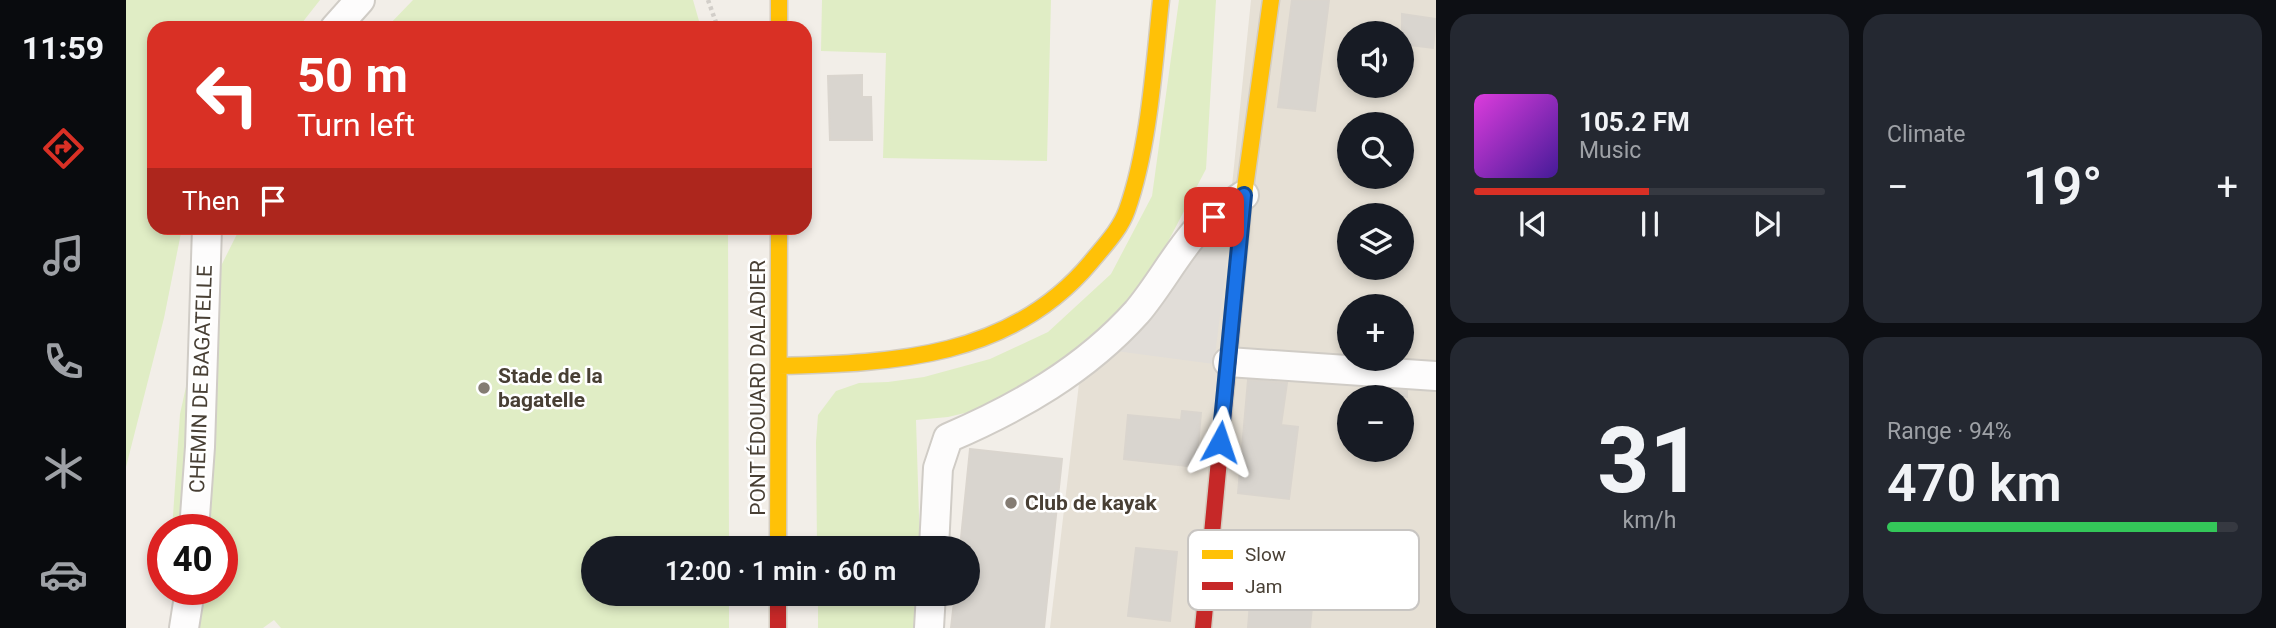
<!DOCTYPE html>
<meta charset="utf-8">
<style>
:root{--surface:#171b24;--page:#242831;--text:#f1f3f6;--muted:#9ea1a6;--line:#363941;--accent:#d93025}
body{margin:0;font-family:Roboto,sans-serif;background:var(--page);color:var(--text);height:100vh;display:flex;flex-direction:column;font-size:26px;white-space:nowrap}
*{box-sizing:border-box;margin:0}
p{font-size:23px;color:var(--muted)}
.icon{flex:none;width:38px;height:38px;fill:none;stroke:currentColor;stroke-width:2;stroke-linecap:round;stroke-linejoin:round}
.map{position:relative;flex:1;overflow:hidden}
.panel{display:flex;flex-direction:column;gap:14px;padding:14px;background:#0d0f14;width:840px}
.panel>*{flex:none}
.banner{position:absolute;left:21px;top:21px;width:665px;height:214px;border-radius:21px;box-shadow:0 4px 10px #0003;background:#d93025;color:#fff;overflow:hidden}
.controls{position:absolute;left:1211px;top:21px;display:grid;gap:14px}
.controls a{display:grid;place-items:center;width:77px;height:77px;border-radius:50%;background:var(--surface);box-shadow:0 4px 10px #0003;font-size:35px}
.speed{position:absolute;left:21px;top:514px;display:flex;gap:14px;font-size:35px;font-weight:700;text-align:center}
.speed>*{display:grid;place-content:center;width:91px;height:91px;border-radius:50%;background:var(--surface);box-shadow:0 4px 10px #0003;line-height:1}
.speed .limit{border:10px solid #d22;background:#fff;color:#111}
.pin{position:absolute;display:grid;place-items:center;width:60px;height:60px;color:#fff;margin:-30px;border-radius:14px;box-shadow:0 4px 10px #0006}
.me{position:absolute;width:77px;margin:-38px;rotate:5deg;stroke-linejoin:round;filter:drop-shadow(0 0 5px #0008)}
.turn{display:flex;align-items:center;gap:24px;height:147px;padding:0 35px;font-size:32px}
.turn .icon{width:91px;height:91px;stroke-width:2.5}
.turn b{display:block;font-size:49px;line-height:60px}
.then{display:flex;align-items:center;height:66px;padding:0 35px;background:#0003;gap:14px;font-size:26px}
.big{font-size:52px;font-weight:600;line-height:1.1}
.panel .tile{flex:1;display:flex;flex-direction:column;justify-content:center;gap:10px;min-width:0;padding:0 24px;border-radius:21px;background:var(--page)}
.panel .dial{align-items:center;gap:0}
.dial b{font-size:91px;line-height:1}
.song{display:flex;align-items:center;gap:21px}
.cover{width:84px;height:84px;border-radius:10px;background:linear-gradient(135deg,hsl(300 70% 55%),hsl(260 70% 35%))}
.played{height:7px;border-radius:4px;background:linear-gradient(90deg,var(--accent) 50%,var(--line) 50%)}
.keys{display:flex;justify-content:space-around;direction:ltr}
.heat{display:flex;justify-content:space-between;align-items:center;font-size:38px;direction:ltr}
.charge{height:10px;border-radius:5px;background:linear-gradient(90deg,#34c759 94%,var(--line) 0)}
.panel .tiles{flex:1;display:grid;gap:14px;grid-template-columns:repeat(2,1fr)}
.trip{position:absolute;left:455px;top:536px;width:399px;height:70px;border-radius:35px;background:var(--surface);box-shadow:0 4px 10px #0003;font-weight:600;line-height:70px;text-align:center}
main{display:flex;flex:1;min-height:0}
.dock{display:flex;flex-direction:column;width:126px;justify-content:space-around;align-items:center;background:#090b0e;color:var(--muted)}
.dock .icon{width:49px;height:49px}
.dock .current{color:var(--accent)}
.dock b{font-size:32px;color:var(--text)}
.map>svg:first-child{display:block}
.residential{fill:#e6e0d5;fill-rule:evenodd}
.green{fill:#e0edc5}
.parking{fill:#e1ddd8}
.building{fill:#d9d5cf;stroke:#dad5ce;stroke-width:2}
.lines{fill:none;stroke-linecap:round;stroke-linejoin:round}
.street-casing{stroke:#d0ccc6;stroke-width:32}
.slow-casing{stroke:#d3ccc0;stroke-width:19}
.jam-casing{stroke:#d3ccc0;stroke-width:19}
.path{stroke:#d2cec9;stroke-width:4.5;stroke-dasharray:3.5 3.5;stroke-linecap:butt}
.street{stroke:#fdfcfc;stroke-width:28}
.slow{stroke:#ffc107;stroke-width:16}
.jam{stroke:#c62828;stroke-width:16}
.route-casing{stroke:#114b97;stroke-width:18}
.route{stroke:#1a73e8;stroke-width:12}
.poi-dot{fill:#847c73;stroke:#fff;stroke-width:2.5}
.labels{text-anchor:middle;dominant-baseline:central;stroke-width:5;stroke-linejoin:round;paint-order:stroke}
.poi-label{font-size:21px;font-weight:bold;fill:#483f34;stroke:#fff;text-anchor:start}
.street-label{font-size:21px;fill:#483f34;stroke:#fff}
.key{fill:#fff;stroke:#c8c5c2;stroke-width:2}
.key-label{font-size:19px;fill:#483f34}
</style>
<main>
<nav class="dock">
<b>11:59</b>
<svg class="icon current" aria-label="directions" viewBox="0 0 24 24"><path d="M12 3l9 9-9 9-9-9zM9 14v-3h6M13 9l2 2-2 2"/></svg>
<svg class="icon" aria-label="music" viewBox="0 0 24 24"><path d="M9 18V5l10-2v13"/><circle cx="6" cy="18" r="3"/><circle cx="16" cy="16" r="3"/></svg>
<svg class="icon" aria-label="phone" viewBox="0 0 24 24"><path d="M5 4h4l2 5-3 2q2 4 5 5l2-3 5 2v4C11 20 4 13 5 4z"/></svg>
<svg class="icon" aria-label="climate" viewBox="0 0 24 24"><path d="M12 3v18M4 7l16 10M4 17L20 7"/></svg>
<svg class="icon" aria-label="car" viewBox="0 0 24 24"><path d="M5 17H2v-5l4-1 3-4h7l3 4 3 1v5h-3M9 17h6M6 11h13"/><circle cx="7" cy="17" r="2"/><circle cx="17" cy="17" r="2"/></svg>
</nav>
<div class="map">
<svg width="1310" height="628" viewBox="0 0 1310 628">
<rect width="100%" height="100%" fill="#f2eee8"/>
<!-- residential -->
<path class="residential" d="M1125,0h185v628h-386l30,-253 64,-58 85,-102zM1223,33h53v53h-53zM1223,124h53v53h-53zM1223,215h53v53h-53zM1223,306h53v53h-53zM1223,397h53v53h-53z"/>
<!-- green -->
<path class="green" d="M0,0h194l-22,28h-144v200h28l-18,90 -38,149z
M287,0h280l8,28h-315z
M696,0h229l-4,161 -164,-3 3,-105 -65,-2z
M1053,0h37l-10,169 -59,113 -35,40 -62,57 -64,29 -38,9 -32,3 4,128h-103l-1,-106 2,-27 18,-24 23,-8 29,-1 36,-5 66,-18 58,-27 63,-58 41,-78z
M114,228h488l1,320h-136v45h136v35h-448l-7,-8 -11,8h-89l-1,-38h49v-60h-50l8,-116 26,-118z
M692,593h102v35h-102z"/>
<!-- parking -->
<path class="parking" d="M1075,249l27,1 -14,114 -106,-14 36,-33z"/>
<!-- building -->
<path class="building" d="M1166,0h37l-14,111 -37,-4z
M1276,14l34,5 -3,29 -31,-4z
M736,75v22h9l1,43h-42l-2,-64z
M1122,380l39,3 -6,42 17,2 -9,72 -51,-6z
M1249,389l32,2v6l-33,-3z
M1056,411l19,2 -5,54 -72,-8 4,-44 53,5z
M844,449l92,10 -18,169h-93l4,-35h13v-45h-8z
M1010,548l41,4 -7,69 -42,-5z
M1181,548l50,5 -3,27 -39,-4 -5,52h-62l6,-78 53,3z"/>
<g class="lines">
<defs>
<path id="street" d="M209,28l25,-28
M1102,362l208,14
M68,530l6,-83 7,-219
M808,548l4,-80 10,-30c70,-30 137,-68 189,-126 22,-26 38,-57 60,-82 12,-14 32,-24 47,-35
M58,628l6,-38
M803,628l2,-35"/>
<path id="slow" d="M653,0v28
M1109,292l9,-97 27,-195
M653,366c116,-3 232,-8 312,-104 13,-16 29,-32 36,-52 22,-62 27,-144 34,-210
M652,548l1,-320"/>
<path id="jam" d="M652,593v35
M1077,628l32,-336"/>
</defs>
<!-- street casing -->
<use href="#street" class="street-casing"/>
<!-- slow casing -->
<use href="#slow" class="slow-casing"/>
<!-- jam casing -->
<use href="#jam" class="jam-casing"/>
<!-- path -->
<path class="path" d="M582,0l10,28"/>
<!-- street -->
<use href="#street" class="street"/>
<!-- slow -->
<use href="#slow" class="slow"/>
<!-- jam -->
<use href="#jam" class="jam"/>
</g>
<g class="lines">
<defs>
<path id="route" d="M1088,217l30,-22 -24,247"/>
</defs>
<!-- route casing -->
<use href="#route" class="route-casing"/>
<!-- route -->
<use href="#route" class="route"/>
</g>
<!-- markers -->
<g class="poi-dot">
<circle cx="358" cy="388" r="7"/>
<circle cx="885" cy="503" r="7"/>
</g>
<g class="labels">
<!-- poi labels -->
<g class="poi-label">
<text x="372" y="376">Stade de la<tspan x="372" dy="24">bagatelle</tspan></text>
<text x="899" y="503">Club de kayak</text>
</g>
<!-- street labels -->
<g class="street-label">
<text transform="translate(75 379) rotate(-88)">CHEMIN DE BAGATELLE</text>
<text transform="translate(632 388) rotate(-90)">PONT ÉDOUARD DALADIER</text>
</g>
</g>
<!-- legend -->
<rect x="1062" y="530" width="231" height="80" rx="10" class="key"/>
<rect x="1076" y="550" width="31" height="9" fill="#ffc107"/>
<rect x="1076" y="582" width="31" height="8" fill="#c62828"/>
<g class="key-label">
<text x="1119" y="561">Slow</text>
<text x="1119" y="593">Jam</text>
</g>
</svg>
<div class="controls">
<a><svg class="icon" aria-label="sound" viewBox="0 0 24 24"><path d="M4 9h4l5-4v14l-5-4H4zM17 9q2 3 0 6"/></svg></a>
<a><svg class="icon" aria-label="search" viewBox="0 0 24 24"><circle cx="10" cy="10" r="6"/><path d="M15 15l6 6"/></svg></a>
<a><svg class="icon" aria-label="layers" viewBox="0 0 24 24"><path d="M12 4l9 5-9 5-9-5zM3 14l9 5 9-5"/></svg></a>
<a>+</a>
<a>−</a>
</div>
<div class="speed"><div class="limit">40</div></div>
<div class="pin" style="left:1088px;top:217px;background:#d93025"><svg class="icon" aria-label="arrive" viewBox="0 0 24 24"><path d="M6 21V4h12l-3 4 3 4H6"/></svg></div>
<svg class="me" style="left:1094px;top:442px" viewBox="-20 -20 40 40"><path d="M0-17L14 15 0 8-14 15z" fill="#1a73e8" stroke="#fff" stroke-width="4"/></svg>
<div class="trip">12:00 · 1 min · 60 m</div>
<div class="banner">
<div class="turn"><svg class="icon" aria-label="left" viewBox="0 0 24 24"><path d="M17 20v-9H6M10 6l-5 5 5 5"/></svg><div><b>50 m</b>Turn left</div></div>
<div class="then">Then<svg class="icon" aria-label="arrive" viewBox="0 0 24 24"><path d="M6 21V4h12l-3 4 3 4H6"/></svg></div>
</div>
</div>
<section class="panel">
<div class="tiles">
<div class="tile">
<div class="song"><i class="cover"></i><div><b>105.2 FM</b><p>Music</p></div></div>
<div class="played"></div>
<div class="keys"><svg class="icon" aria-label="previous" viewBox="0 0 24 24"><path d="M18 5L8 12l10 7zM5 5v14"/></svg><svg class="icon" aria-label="pause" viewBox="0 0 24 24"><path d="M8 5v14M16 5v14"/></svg><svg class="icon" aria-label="next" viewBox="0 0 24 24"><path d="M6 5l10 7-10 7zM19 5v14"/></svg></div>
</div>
<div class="tile"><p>Climate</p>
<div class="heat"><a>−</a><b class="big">19°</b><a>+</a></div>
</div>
<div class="tile dial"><b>31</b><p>km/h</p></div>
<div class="tile"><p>Range · 94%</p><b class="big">470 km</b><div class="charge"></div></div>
</div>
</section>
</main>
